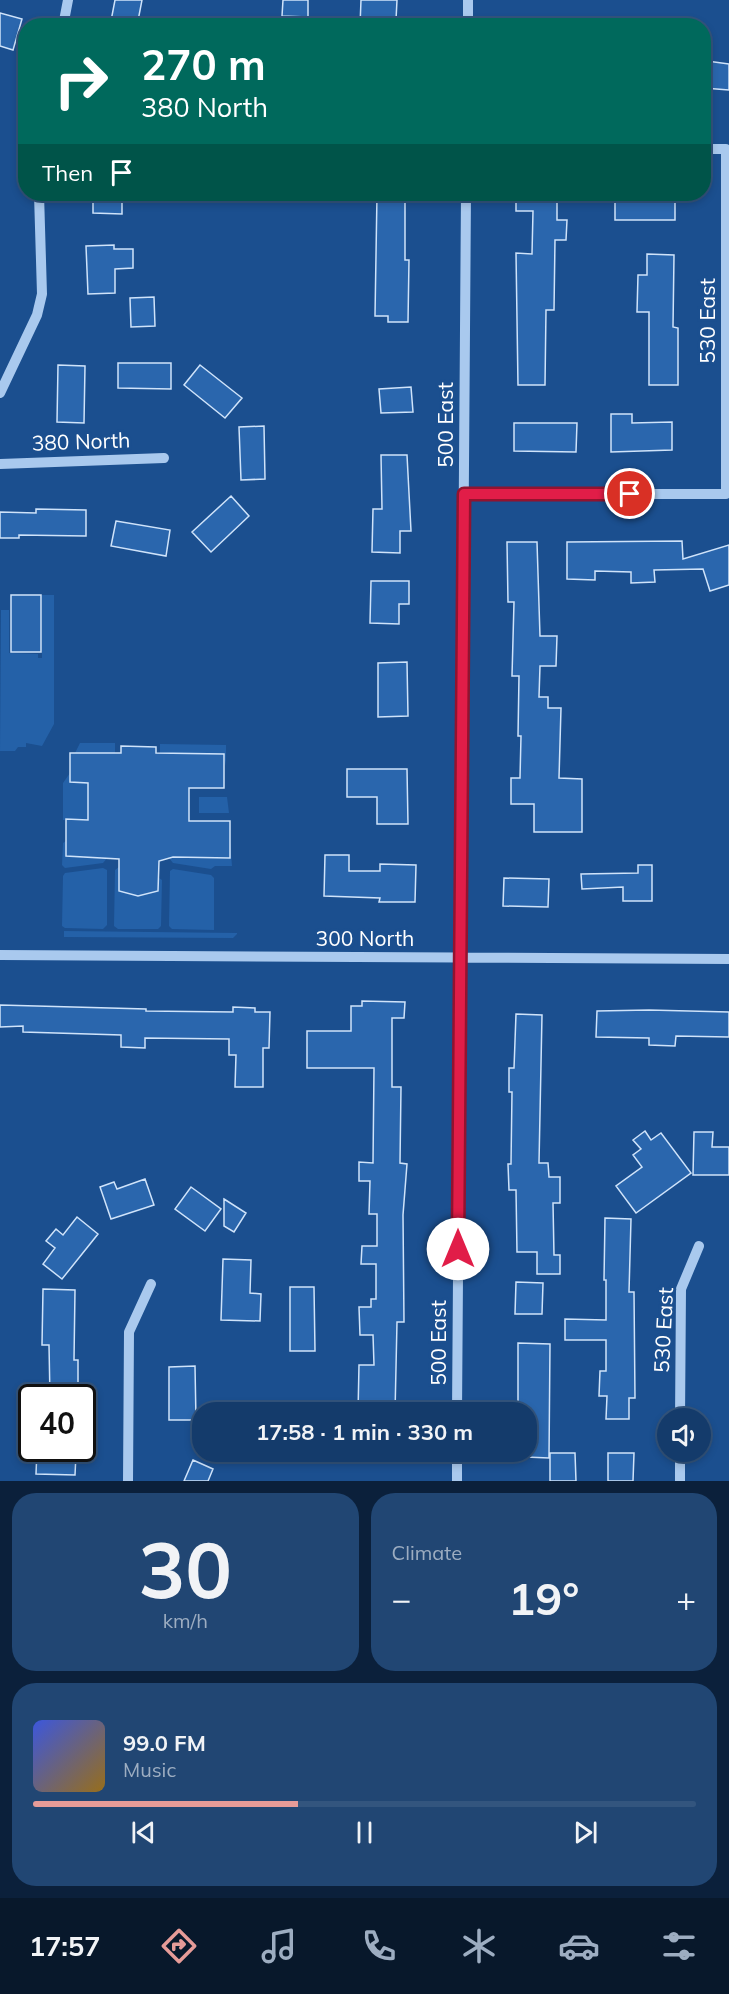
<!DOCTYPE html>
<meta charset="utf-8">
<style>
:root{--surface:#143b6b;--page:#214673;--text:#f1f3f6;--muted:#9dadc1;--line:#33557e;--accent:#e69b98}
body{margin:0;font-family:Mulish,sans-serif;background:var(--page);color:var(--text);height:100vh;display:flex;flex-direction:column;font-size:22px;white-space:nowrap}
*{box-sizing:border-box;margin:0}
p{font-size:20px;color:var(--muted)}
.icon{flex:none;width:33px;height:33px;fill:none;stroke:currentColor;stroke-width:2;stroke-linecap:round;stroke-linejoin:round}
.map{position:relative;height:1481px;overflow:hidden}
.side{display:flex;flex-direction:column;gap:12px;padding:12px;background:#0b203b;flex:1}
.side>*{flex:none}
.hud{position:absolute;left:18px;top:18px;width:693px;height:183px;border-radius:24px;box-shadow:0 3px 9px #0003,0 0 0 2px var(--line);background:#00695c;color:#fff;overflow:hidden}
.fabs{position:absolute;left:657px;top:1408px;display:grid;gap:12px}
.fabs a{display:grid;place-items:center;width:54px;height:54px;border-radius:50%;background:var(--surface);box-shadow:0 3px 9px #0003,0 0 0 2px var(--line);font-size:30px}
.speed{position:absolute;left:18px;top:1384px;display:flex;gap:12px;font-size:30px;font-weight:700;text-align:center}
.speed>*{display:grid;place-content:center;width:78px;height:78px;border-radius:50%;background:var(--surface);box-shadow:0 3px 9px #0003,0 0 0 2px var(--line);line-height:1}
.speed .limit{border:3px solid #111;border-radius:9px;background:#fff;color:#111}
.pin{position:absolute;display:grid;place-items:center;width:51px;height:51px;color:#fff;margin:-26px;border:3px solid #fff;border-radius:50%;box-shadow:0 2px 6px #0007}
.me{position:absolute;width:66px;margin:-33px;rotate:0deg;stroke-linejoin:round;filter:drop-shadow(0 0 4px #0008)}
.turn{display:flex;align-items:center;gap:21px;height:126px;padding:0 24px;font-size:27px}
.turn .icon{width:78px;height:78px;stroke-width:2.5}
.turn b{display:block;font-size:42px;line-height:51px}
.then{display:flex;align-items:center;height:57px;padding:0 24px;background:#0003;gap:12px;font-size:22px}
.big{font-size:45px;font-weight:700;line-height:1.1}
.side .card{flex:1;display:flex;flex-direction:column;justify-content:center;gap:9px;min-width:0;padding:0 21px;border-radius:24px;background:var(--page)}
.side .dial{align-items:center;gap:0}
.dial b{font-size:78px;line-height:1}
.song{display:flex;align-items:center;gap:18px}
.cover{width:72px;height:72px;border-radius:9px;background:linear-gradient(135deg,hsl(230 70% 55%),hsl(40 70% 35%))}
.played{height:6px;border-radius:3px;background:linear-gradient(90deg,var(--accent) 40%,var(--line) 40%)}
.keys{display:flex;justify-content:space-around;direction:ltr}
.heat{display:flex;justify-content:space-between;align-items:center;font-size:33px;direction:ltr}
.side .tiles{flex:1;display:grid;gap:12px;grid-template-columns:1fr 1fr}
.card:last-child{grid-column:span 2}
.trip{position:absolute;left:192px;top:1402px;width:345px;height:60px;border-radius:24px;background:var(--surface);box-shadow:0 3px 9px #0003,0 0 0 2px var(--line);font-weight:700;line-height:60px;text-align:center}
.tab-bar{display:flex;height:96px;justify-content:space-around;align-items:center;background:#08182b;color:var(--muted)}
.tab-bar .icon{width:42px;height:42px}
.tab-bar .current{color:var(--accent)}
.tab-bar b{font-size:27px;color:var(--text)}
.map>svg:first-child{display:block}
.green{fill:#2461a8}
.building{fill:#2a66ad;stroke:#cfe3fa;stroke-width:1.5}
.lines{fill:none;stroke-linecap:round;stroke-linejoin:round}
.minor{stroke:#a9c9ee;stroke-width:10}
.route-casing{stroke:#92132f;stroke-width:15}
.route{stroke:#e11d48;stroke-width:10}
.labels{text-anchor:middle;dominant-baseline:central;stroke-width:6;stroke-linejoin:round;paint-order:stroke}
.street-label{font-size:21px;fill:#fff;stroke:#1b4f8f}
</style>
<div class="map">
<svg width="729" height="1481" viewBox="0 0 729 1481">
<rect width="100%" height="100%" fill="#1b4f8f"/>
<!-- green -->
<path class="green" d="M42,595h12v129l-12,22 -16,-3v4h-8l-3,4h-15l1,-141h8v43l29,1v4h4z
M80,743h35v10h-40z
M160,744l66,1v21l-2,-12 -64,-1z
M70,773v9l18,1v37h-25v-37z
M199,797h28l2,16h-30z
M66,841v15l42,1 -5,6 -38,5 -3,-3 1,-22z
M230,842l2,24h-17l-4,3 -38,-6 -4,-5h61z
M119,867v24l19,5 20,-5 1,-13 3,2 -1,46 -3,3h-40l-4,-3 1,-56z
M103,868l4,2v55l-4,4 -38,-1 -3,-2 1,-50 2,-3z
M173,869l38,6 3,3v52l-42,-1 -3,-3 1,-55z
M64,931l173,2v1l-4,4 -169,-1z"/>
<!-- building -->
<path class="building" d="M115,0h27l-5,26h-27z
M283,0h25v17l-26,-1z
M361,0h36l-1,20h-2l-1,6h-33z
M0,13l22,6 -9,31 -13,-4z
M707,61l22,3v26l-25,-2z
M93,194h29v20l-29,-1z
M377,194h28v66h4l-1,62h-20v-6h-13z
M516,194h41v26h10l-1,20h-11l-1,70h-8l-1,75h-27l-2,-132 16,1 1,-43h-17z
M615,194h60v26h-60z
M114,245v4h19v19l-18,1v24l-27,1 -2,-48z
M647,254l27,1 -1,72 5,1v57h-29v-73h-12l1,-37h9z
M154,297l1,29 -24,1 -1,-29z
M118,363h53v26l-53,-1z
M58,365l27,1 -1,57 -27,-1z
M200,365l42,33 -17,20 -41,-33z
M411,387l2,25 -32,1 -2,-24z
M611,414h21v9l40,-1v28l-61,2z
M514,423h63l-1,29 -62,-1z
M264,426l1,53 -24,1 -2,-53z
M381,455h26l4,76h-11v22l-28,-1 1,-43h9z
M231,496l18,20 -38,36 -19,-20z
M36,509l50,1v26l-67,-1v3h-19v-26l36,1z
M116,521l54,9 -4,26 -55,-10z
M682,541l1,18 46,-14v40l-19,6 -7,-22 -49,1 1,12 -24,1v-11l-36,-1v9l-28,-1v-37z
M507,542h30l3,94h17l-1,30h-16l-1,31h9v11h13l-2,70 23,1v53h-48v-28h-23v-26h9l1,-42h-3l1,-60h-7l2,-74h-6z
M371,581h38v23h-10v20l-29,-1z
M11,595h30v57h-30z
M407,662l1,54 -30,1v-54z
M121,746l35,1v6l68,1v34h-35v33h41v37l-57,-1 -14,4 -1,30 -20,5 -19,-5v-32l-53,-3v-37l22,1v-37l-18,-1v-29h51z
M347,769h60l1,55h-31v-27h-30z
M325,855h24v16h31v-7l36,1 -1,37h-36l1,-4 -56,-2z
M638,865h14v36h-29v-14l-41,2 -1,-15 57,-1z
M504,878l45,1 -1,28 -45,-1z
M362,1001l43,1 -1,16h-12v69h9l-1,76 7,1 -4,51 1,107h-7l-2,91h-37l1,-48h15l-1,-30h-13l-1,-28h12v-8h5v-35h-15l1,-18h15v-32h-8l1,-33h-11v-19l14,1 1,-95h-67v-37h44v-25h11z
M0,1005l146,4v2l87,1v-5l22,1v4h15l-1,36h-6v39h-28l1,-32h-7v-16l-84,-1v10l-24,-1v-12l-98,-3v-6l-23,1z
M649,1010l80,2v25l-53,-1 -1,10 -26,-1v-7l-53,-1 1,-26z
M516,1014l26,1 -3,148h9l1,14h11v26h-7l1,52h6v19h-23v-22h-20l-1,-62h-7l-1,-26h3l1,-72h-3v-24h5z
M645,1131l6,9 10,-7 30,40 -55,40 -20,-27 26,-19 -9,-12 8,-6 -8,-9z
M694,1132h19l-1,15h17v28h-36z
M145,1179l9,26 -43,14 -11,-32 14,-5 3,7z
M191,1187l30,22 -16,22 -30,-22z
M224,1199l22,14 -12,19 -10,-6z
M77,1217l21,17 -36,45 -19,-15 12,-16 -9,-7 10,-12 7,6z
M605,1218l26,1 -2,73h5l1,106h-6v21h-23l1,-23h-8l1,-25h6v-31h-41v-21l41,1v-40h-2z
M223,1259l28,1 -1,33 11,1 -1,27 -39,-1z
M516,1282l27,1 -1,31h-27z
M290,1287h24l1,64h-25z
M43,1289l32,1 -1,70h4v36l-28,1 -1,-52h-7z
M518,1343l32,1 -1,114 -23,-1v-44h-8z
M195,1366l1,54h-27v-53z
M37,1449h32v5h7l-1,21 -39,-1z
M550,1453h25l1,28h-26z
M608,1453h26l-1,28h-25z
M193,1460l20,9 -5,12h-24z"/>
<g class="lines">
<!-- minor -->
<path class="minor" d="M63,26l5,-26
M468,26v-26
M0,393l37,-78 5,-21 -3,-100
M0,464l164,-6
M464,494h262v-345h-22
M0,955l729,4
M457,1413l9,-1219
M680,1419l1,-130 18,-43
M128,1481l1,-149 22,-48
M457,1481v-29
M680,1481v-29"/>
</g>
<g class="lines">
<defs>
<path id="route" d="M458,1249l6,-755h166"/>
</defs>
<!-- route casing -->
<use href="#route" class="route-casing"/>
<!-- route -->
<use href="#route" class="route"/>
</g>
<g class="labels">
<!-- street labels -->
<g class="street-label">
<text transform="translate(707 321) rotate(-90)">530 East</text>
<text transform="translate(445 425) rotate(-90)">500 East</text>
<text transform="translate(81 441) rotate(-2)">380 North</text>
<text x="365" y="938">300 North</text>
<text transform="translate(663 1330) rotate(-87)">530 East</text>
<text transform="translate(438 1343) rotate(-90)">500 East</text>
</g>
</g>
</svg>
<div class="fabs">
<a><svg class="icon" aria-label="sound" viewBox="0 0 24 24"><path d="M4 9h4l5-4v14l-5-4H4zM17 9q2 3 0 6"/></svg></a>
</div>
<div class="speed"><div class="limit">40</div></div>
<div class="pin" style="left:630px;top:494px;background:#d93025"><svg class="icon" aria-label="arrive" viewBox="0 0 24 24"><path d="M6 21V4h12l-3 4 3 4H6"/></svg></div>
<svg class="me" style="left:458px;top:1249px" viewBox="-20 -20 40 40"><circle r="19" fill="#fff"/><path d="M0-13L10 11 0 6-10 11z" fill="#e11d48"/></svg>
<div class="trip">17:58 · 1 min · 330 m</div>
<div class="hud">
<div class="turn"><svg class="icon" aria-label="right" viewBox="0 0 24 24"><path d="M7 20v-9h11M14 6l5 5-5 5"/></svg><div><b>270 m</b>380 North</div></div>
<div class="then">Then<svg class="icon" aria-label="arrive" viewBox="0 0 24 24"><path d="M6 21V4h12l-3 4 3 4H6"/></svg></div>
</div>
</div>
<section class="side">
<div class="tiles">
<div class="card dial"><b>30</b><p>km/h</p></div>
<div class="card"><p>Climate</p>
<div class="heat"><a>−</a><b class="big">19°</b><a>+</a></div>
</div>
<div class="card">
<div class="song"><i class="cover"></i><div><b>99.0 FM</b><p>Music</p></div></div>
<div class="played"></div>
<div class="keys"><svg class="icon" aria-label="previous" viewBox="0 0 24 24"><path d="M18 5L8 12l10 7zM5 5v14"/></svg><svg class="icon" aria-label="pause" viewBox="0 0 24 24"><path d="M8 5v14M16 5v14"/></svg><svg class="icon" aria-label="next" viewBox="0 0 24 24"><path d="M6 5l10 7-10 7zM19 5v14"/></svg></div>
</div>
</div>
</section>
<nav class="tab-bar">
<b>17:57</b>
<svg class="icon current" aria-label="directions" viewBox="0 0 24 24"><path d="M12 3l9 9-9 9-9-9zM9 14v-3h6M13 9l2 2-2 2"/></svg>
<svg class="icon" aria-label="music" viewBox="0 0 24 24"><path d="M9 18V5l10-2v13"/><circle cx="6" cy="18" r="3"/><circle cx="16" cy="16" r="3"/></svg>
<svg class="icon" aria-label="phone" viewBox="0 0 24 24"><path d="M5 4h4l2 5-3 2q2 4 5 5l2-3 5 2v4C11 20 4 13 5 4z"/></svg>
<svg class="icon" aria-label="climate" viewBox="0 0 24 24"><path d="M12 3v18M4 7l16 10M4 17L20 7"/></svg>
<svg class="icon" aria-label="car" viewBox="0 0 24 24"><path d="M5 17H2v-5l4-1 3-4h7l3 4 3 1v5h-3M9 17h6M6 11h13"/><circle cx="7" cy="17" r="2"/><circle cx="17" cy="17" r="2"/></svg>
<svg class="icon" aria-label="filters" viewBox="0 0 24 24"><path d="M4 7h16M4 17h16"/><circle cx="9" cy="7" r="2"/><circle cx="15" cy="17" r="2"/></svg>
</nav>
